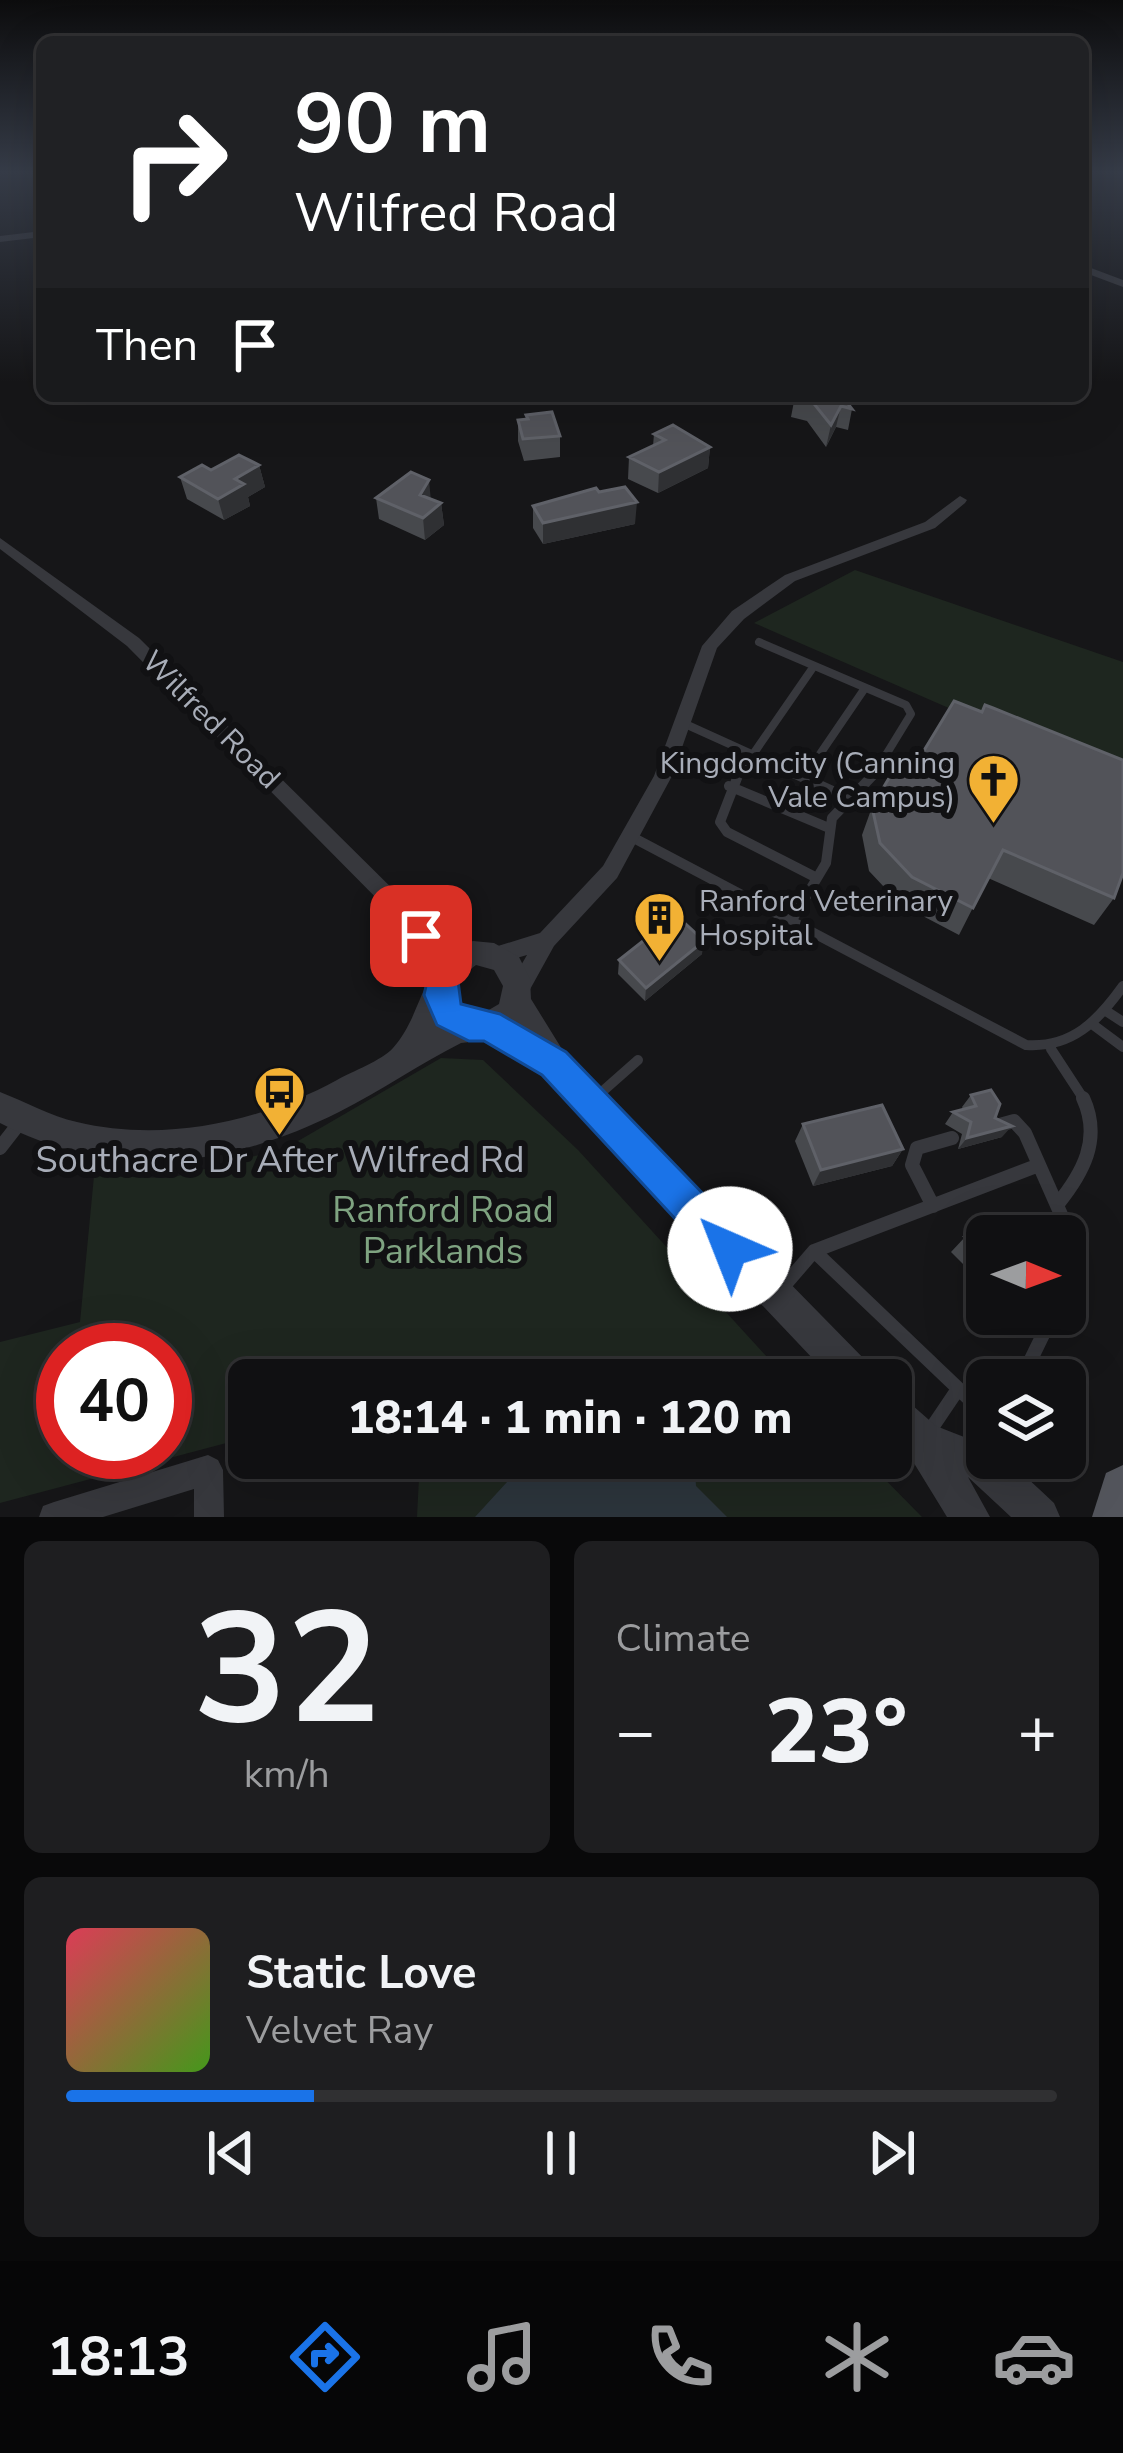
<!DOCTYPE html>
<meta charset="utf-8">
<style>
:root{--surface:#101012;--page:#1e1e20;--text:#f1f3f6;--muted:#9c9d9f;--line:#303032;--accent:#1a73e8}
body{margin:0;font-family:"Nunito Sans",sans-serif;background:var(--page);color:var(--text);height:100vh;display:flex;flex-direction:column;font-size:45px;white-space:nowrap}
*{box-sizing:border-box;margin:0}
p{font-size:39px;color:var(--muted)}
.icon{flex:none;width:66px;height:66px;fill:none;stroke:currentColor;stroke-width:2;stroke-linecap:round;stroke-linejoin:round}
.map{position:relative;height:1517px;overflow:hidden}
.drawer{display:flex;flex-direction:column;gap:24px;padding:24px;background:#09090a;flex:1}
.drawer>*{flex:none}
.banner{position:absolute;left:36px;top:36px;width:1053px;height:366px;border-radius:18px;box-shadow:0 12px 48px #0002,0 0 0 3px var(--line);background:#202124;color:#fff;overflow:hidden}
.needle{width:78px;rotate:91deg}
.buttons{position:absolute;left:966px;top:1215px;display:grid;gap:24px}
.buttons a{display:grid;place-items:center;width:120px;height:120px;border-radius:18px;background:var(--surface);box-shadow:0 12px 48px #0002,0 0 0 3px var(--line);font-size:60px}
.speed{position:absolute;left:36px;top:1323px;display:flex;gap:24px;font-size:60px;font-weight:700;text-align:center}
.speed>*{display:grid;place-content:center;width:156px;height:156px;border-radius:50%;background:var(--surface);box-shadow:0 12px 48px #0002,0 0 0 3px var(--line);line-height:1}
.speed .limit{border:18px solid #d22;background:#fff;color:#111}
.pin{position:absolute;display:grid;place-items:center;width:102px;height:102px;color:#fff;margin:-51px;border-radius:24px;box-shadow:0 6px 18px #0006}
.me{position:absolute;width:132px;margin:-66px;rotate:316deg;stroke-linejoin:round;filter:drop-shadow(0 0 9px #0008)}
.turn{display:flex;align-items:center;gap:42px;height:252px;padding:0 60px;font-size:54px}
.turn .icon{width:156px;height:156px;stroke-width:2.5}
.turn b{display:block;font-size:84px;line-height:102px}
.then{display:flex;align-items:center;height:114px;padding:0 60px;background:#0003;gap:24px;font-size:45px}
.big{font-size:90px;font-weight:800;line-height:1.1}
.drawer .card{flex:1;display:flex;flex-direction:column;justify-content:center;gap:18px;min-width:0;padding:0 42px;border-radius:18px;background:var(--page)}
.drawer .dial{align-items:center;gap:0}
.dial b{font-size:156px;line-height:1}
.song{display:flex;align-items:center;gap:36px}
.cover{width:144px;height:144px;border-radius:18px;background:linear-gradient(135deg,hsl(350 70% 55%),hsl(100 70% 35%))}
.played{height:12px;border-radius:6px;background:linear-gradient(90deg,var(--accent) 25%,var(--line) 25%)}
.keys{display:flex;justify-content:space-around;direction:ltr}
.heat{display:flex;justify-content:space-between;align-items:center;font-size:66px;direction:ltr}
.drawer .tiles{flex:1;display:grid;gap:24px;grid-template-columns:1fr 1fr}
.card:last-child{grid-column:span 2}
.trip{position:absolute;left:228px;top:1359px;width:684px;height:120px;border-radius:18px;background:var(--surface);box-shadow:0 12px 48px #0002,0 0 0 3px var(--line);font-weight:800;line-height:120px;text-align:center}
.tabs{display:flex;height:192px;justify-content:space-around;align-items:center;background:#060607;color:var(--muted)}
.tabs .icon{width:84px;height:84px}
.tabs .current{color:var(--accent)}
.tabs b{font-size:54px;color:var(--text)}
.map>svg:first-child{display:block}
.green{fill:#1e261f;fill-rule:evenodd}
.water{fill:#2c353c}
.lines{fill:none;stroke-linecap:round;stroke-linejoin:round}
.service-far2{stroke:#37383d;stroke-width:8}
.service-far1{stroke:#37383d;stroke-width:10}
.service{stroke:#37383d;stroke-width:14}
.minor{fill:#37383d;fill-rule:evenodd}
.tertiary{fill:#37383d;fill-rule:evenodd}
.primary{fill:#53555c;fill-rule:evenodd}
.wall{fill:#47494d}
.shaded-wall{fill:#2f3033}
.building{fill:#525359;stroke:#5f6168;stroke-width:3}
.route{fill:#1a73e8;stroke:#114b97;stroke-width:3}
.labels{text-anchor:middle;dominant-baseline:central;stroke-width:12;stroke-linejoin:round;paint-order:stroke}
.street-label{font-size:30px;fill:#a8adb8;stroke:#111113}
.poi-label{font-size:30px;fill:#a8adb8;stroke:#111113;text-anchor:end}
.near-poi-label{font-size:36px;fill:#a8adb8;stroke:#111113}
.near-park-label{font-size:36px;fill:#7fa381;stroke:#111113}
</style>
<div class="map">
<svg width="1123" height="1517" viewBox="0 0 1123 1517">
<rect width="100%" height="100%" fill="#161618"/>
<!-- green -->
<path class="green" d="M855,570l268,92v122l-369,-161z
M441,1058l42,2 95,90 210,230h-539v57l-249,66v-161l80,-20 14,-146 76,2 116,-30zM165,1350v102h-102v-102z
M420,1458h444l58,59h-505z"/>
<!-- water -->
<path class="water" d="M529,1458h154l12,13 1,15 31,31h-252z"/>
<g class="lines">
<!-- service-far2 -->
<path class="service-far2" d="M759,642l147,63 5,9 -38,62
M683,723l117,53
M738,776l76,-110
M805,776l60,-88"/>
<!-- service-far1 -->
<path class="service-far1" d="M739,773l-19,49 7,10 90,46
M793,773l53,24
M804,778l3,-5
M729,786l100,42
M630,836l396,209c46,3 72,-24 97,-59
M792,920l34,-57 6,-45 43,-45
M1106,1011l17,11
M1092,1024l31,23
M1051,1049l34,52
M595,1098l43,-38"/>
<!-- service -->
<path class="service" d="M996,1126l18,-5 11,12 53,120 -13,32
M0,1148l21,-27
M1057,1205c26,-32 45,-66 26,-107
M933,1206l-21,-41 5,-17 35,-10
M814,1251l173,165
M783,1287l31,-36 225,-86
M1021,1380l32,-66
M929,1432l27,-40"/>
<!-- minor -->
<path class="minor" d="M42,231v6l-42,5v-6z
M1083,265l40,15v7l-40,-15z
M960,496l7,4 -2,3 -30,25 -140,53 -51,38 -27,29 -45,128 -55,102 -63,68 -26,47 -8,3 -8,-3 -3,-7 18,-31 -34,10 -8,-4 -8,3 -41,-21 20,32 -3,7 -8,2 -8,-2 -37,-60 -273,-276 -127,-97v-11l139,100 278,275 68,37 55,-17 63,-67 51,-90 48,-130 30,-35 53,-36 140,-53z
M208,1455l10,5 5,10 1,47h-30v-28l-91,28h-64l4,-11 11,-4z"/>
<!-- tertiary -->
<path class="tertiary" d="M473,941l21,2 25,14 11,22 1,20 34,55 307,313 6,13h-45l-290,-306 -56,-34 -26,3c-42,21 -80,48 -122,69 -112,56 -225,70 -339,11v-31c26,10 50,24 77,30 87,21 183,0 260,-42 16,-9 44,-19 56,-32 33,-37 27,-91 80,-107zM476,965l18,5 9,16 -4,18 -17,10 -15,-5 -9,-12 1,-19z
M891,1392l13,6 32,28 51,20v12h19l48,45 6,14h-49l-43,-40 22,40h-43l-38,-62 -18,-18z"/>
<!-- primary -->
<path class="primary" d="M1123,1465v52h-31l14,-44z"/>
</g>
<!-- wall -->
<path class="wall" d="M795,396l57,13 -4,21 -12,-3 -10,20 -19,-26 -16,-4z
M526,415l34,21v21l-36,4 -6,-20v-21h8z
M654,434l56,13 -2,21 -50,25 -30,-14 1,-22 24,-11z
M259,465l6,22 -17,10 2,9 -26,14 -37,-21 -7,-22 31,-7z
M599,492l36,32 -92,20 -10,-16v-22z
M376,498l55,1 10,4 3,22 -19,15 -46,-21z
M917,762l197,136 -20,27 -106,-47 -29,57 -59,-31 -31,-33 -7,-36 10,-28z
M702,954l-57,47 -27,-27 1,-14z
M971,1095l24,23 7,19 -44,12 4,-15 -17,-10 8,-12 10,-3 -1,-2z
M803,1124l100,25 -11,17 -79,20 -18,-45z
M987,1236v52l-36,-36 14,-15z"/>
<!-- shaded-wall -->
<path class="shaded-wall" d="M841,406l-5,21 -10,20 5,-22z
M710,447l-2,21 -50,25 1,-21z
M259,465l6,22 -17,10 2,9 -26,14 -6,-21 17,-20z
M429,480l2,21 -11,-6z
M637,502l-2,22 -92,20v-21z
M441,503l3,22 -19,15 -2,-22z
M704,941l-2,13 -57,47 1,-13z
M1012,1126l-10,11 -44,12 9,-11z
M903,1149l-11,17 -79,20 8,-16z"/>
<!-- building -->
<path class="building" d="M795,396h47l10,13 -11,-3 -10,19 -20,-25z
M552,412l8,24 -37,3 -5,-19 10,-1 -2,-4z
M673,425l37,22 -51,25 -30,-15 36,-17 -11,-6z
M239,455l20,10 -24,14 9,5 -26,15 -38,-22 22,-12 9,5z
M411,472l18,8 -9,15 21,8 -18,15 -47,-20z
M625,487l12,15 -94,21 -10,-17 63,-18 3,4z
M954,701l28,11 3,-7 8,3 130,52v113l-9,25 -111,-48 -30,58 -61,-31 -32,-34 -8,-36 20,-34 25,-11z
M676,915l28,26 -58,47 -27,-28z
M991,1090l9,14 -5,14 17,8 -45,12 4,-16 -18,-10 23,-6 -5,-11z
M882,1105l21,44 -82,21 -18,-46z
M1033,1218l19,18h-65v23l-22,-22z"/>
<!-- sky -->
<linearGradient id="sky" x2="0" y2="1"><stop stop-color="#0c0c0d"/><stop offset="0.45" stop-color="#363c48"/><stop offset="1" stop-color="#363c48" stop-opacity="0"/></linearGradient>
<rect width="1123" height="382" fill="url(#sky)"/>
<!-- route -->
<path class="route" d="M421,923l11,4 24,38 5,39 39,10 66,38 177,183 6,14 -6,14 -13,6 -14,-6 -174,-188 -58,-34h-15l-32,-16 -13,-30 4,-18 -23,-41 5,-9z"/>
<!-- icons -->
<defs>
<symbol id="church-pin" viewBox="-11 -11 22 30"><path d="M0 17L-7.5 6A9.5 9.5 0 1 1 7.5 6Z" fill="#f2b134" stroke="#111113"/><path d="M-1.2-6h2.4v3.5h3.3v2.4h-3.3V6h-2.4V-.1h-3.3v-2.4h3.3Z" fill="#111"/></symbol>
<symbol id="building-pin" viewBox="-11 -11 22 30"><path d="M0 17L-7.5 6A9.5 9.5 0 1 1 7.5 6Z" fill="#f2b134" stroke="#111113"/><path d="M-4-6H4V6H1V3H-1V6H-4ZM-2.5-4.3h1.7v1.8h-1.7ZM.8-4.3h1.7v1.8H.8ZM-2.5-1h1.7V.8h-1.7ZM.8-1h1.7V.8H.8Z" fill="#111"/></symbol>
<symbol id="bus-pin" viewBox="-11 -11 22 30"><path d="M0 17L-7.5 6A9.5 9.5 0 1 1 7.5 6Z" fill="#f2b134" stroke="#111113"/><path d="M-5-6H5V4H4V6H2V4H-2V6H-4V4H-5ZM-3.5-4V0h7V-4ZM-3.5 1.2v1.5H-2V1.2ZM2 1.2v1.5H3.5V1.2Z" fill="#111"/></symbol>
</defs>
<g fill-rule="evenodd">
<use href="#church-pin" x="964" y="750" width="59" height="81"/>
<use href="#building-pin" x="630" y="888" width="59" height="81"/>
<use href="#bus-pin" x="250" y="1062" width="59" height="81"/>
</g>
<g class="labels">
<!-- street labels -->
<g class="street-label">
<text transform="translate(211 720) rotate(45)">Wilfred Road</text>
</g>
<!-- poi labels -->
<g class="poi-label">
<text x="955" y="763">Kingdomcity (Canning<tspan x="955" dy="34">Vale Campus)</tspan></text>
<text x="699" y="901" text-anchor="start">Ranford Veterinary<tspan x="699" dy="34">Hospital</tspan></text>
</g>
<!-- near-poi labels -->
<g class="near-poi-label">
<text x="280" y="1160">Southacre Dr After Wilfred Rd</text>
</g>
<!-- near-park labels -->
<g class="near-park-label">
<text x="443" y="1210">Ranford Road<tspan x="443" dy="41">Parklands</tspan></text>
</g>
</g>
</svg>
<div class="buttons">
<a><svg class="needle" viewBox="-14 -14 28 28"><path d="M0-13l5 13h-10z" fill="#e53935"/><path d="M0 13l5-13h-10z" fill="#9c9d9f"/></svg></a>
<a><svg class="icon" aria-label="layers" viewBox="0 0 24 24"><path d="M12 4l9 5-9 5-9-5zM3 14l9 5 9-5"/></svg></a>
</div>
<div class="speed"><div class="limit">40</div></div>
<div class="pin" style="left:421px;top:936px;background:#d93025"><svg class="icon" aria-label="arrive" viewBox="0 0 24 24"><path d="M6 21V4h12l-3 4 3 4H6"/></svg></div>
<svg class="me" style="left:730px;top:1249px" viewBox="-20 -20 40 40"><circle r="19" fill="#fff"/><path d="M0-13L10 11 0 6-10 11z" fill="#1a73e8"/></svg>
<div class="trip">18:14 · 1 min · 120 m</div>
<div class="banner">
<div class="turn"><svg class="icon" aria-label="right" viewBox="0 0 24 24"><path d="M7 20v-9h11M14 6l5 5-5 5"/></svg><div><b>90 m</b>Wilfred Road</div></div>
<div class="then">Then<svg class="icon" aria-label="arrive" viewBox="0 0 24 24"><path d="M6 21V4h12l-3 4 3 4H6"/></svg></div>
</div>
</div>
<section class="drawer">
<div class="tiles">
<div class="card dial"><b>32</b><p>km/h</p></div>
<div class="card"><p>Climate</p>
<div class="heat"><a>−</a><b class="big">23°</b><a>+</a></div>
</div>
<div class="card">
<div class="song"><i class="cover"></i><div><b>Static Love</b><p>Velvet Ray</p></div></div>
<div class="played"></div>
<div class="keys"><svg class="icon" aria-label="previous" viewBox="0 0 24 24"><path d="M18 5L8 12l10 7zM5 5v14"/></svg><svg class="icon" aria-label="pause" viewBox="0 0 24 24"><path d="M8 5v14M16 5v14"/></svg><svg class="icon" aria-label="next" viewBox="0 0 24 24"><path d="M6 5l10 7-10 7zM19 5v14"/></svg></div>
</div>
</div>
</section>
<nav class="tabs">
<b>18:13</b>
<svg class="icon current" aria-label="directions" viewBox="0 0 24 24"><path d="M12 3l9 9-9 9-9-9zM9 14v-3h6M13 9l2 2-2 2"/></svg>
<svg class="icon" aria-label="music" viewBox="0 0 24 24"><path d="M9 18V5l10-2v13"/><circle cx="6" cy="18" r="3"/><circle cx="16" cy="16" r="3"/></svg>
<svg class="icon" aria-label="phone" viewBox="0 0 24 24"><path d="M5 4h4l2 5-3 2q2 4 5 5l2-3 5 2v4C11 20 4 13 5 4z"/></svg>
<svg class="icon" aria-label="climate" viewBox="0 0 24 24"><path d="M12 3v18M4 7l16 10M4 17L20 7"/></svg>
<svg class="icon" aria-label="car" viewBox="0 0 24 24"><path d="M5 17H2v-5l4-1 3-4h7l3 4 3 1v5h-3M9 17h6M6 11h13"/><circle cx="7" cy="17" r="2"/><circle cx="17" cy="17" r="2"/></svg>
</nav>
